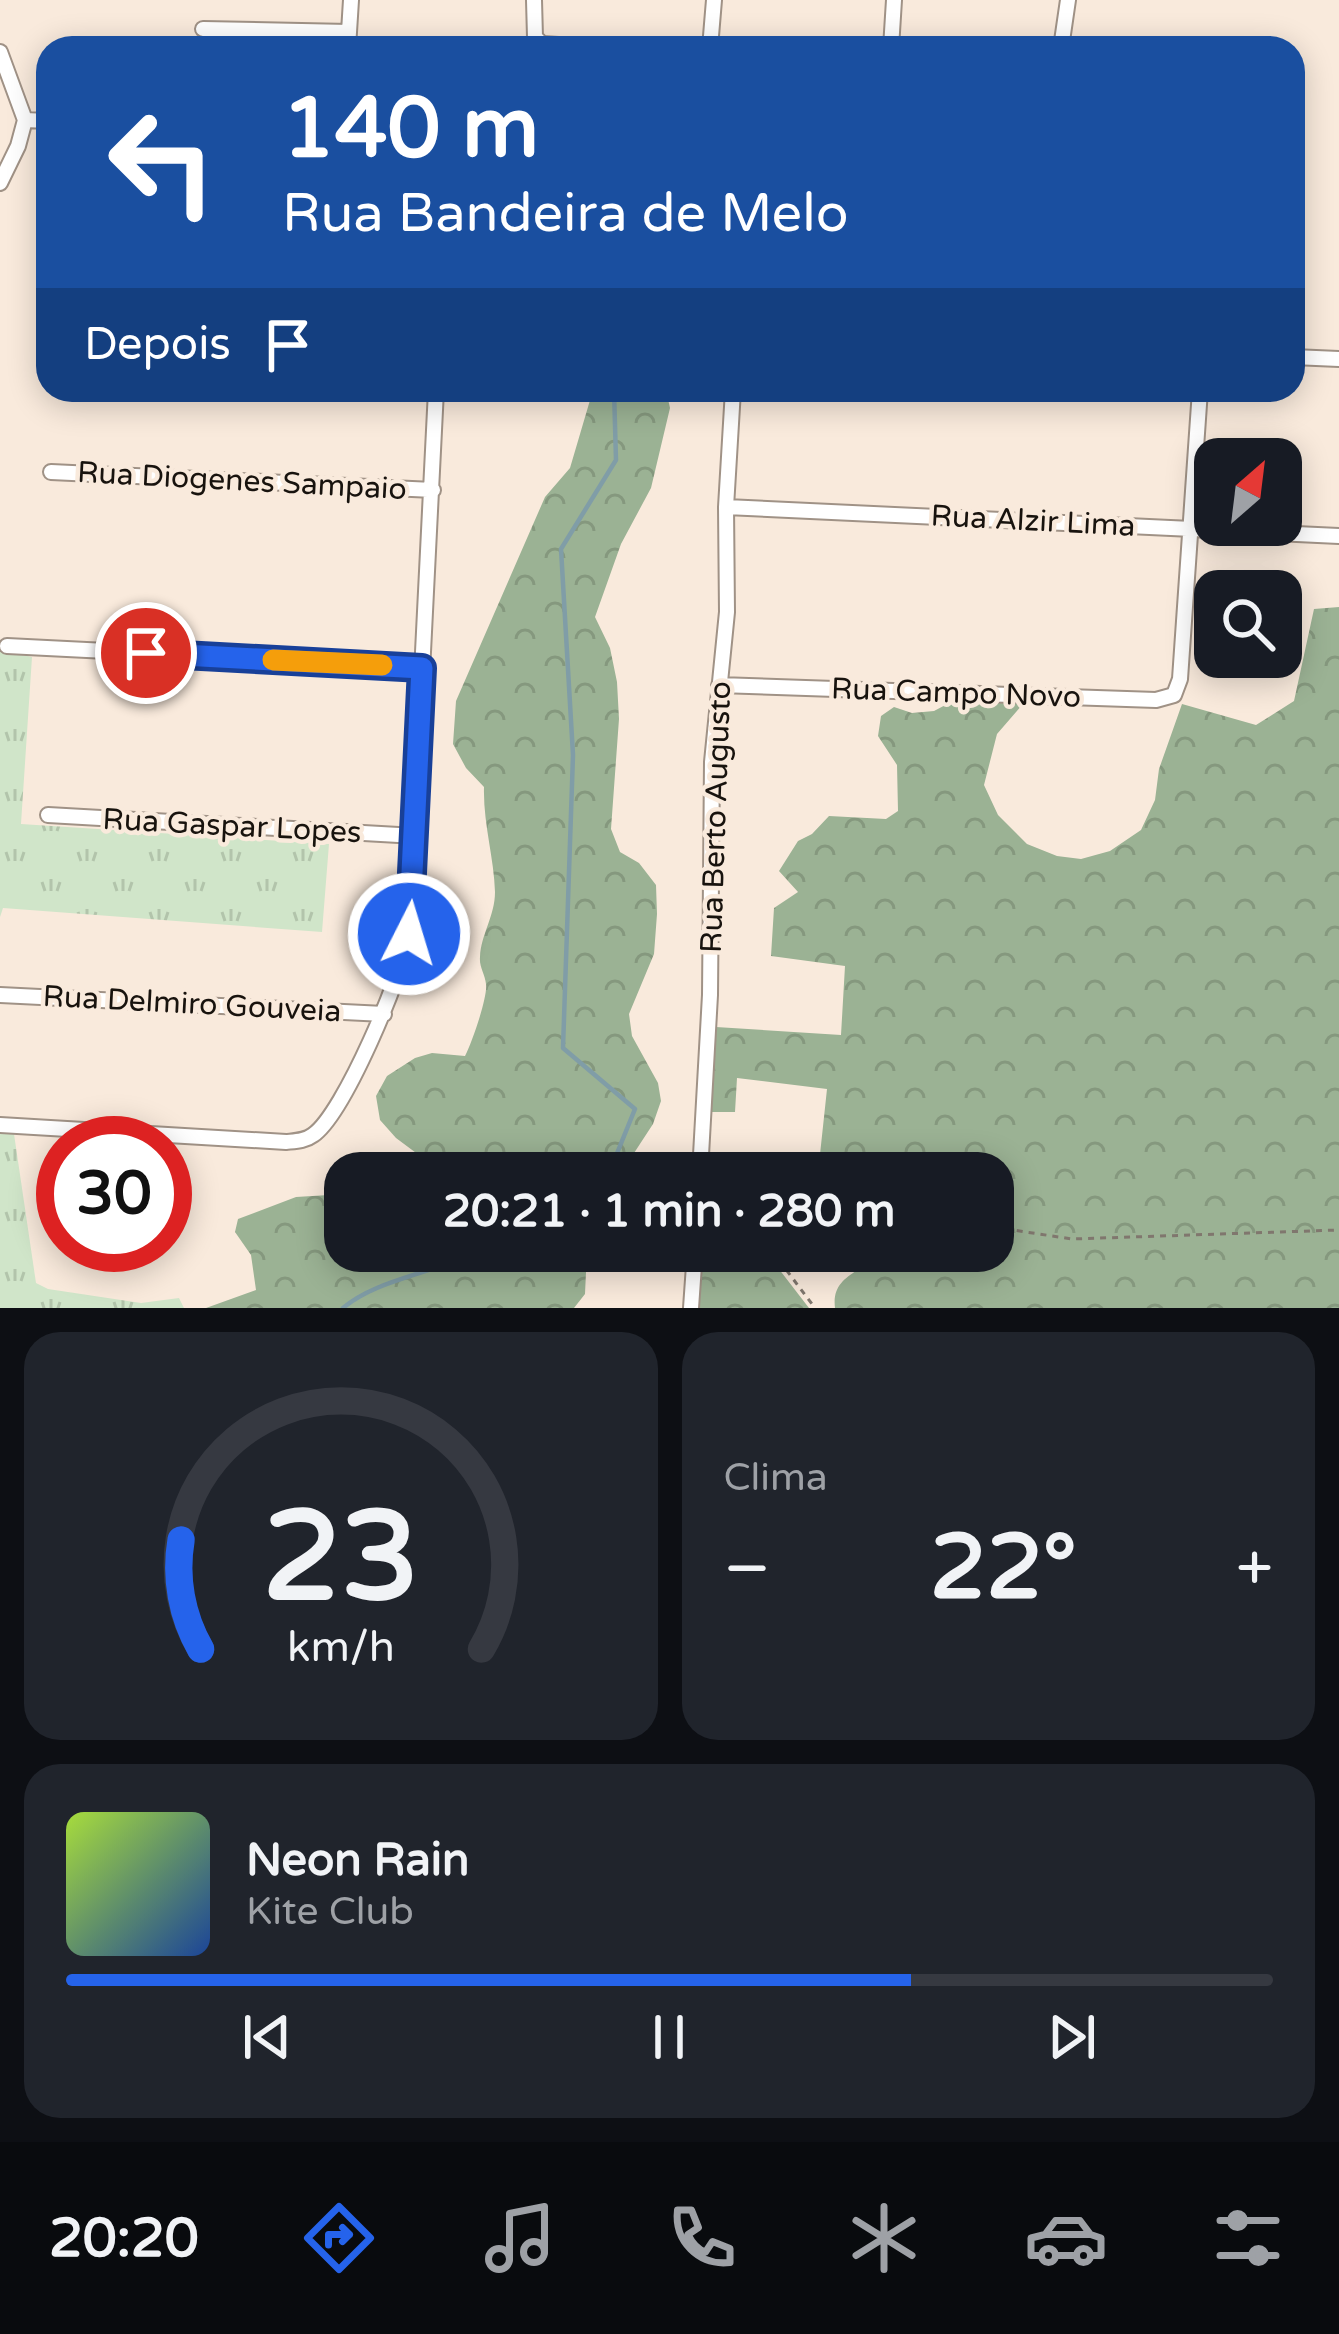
<!DOCTYPE html>
<html lang="pt">
<meta charset="utf-8">
<style>
:root{--surface:#171b24;--page:#20242c;--text:#f1f3f6;--muted:#9ea1a6;--line:#363941;--accent:#2563eb}
body{margin:0;font-family:"Varela Round",sans-serif;background:var(--page);color:var(--text);height:100vh;display:flex;flex-direction:column;font-size:45px;white-space:nowrap}
*{box-sizing:border-box;margin:0}
p{font-size:39px;color:var(--muted)}
.icon{flex:none;width:66px;height:66px;fill:none;stroke:currentColor;stroke-width:2;stroke-linecap:round;stroke-linejoin:round}
.map{position:relative;height:1308px;overflow:hidden}
.drawer{display:flex;flex-direction:column;gap:24px;padding:24px;background:#0d0f14;flex:1}
.drawer>*{flex:none}
.guide{position:absolute;left:36px;top:36px;width:1269px;height:366px;border-radius:36px;box-shadow:0 6px 30px #0003;background:#1a4fa0;color:#fff;overflow:hidden}
.needle{width:78px;rotate:28deg}
.fabs{position:absolute;left:1194px;top:438px;display:grid;gap:24px}
.fabs a{display:grid;place-items:center;width:108px;height:108px;border-radius:24px;background:var(--surface);box-shadow:0 6px 30px #0003;font-size:60px}
.speed{position:absolute;left:36px;top:1116px;display:flex;gap:24px;font-size:60px;font-weight:700;text-align:center}
.speed>*{display:grid;place-content:center;width:156px;height:156px;border-radius:50%;background:var(--surface);box-shadow:0 6px 30px #0003;line-height:1}
.speed .limit{border:18px solid #d22;background:#fff;color:#111}
.pin{position:absolute;display:grid;place-items:center;width:102px;height:102px;color:#fff;margin:-51px;border:6px solid #fff;border-radius:50%;box-shadow:0 3px 12px #0007}
.me{position:absolute;width:132px;margin:-66px;rotate:5deg;stroke-linejoin:round;filter:drop-shadow(0 0 9px #0008)}
.turn{display:flex;align-items:center;gap:42px;height:252px;padding:0 48px;font-size:54px}
.turn .icon{width:156px;height:156px;stroke-width:2.5}
.turn b{display:block;font-size:84px;line-height:102px}
.then{display:flex;align-items:center;height:114px;padding:0 48px;background:#0003;gap:24px;font-size:45px}
.big{font-size:90px;font-weight:700;line-height:1.1}
.drawer .tile{flex:1;display:flex;flex-direction:column;justify-content:center;gap:18px;min-width:0;padding:0 42px;border-radius:36px;background:var(--page)}
.drawer .dial{align-items:center;gap:0}
.dial svg{height:312px;overflow:visible;fill:none;stroke:var(--line);stroke-width:7;stroke-linecap:round;text-anchor:middle}
.dial text{fill:var(--text);stroke:none}
.song{display:flex;align-items:center;gap:36px}
.cover{width:144px;height:144px;border-radius:18px;background:linear-gradient(135deg,hsl(80 70% 55%),hsl(220 70% 35%))}
.played{height:12px;border-radius:6px;background:linear-gradient(90deg,var(--accent) 70%,var(--line) 70%)}
.keys{display:flex;justify-content:space-around;direction:ltr}
.heat{display:flex;justify-content:space-between;align-items:center;font-size:66px;direction:ltr}
.drawer .tiles{flex:1;display:grid;gap:24px;grid-template-columns:1fr 1fr}
.tile:last-child{grid-column:span 2}
.trip{position:absolute;left:324px;top:1152px;width:690px;height:120px;border-radius:36px;background:var(--surface);box-shadow:0 6px 30px #0003;font-weight:700;line-height:120px;text-align:center}
.tabs{display:flex;height:192px;justify-content:space-around;align-items:center;background:#090b0e;color:var(--muted)}
.tabs .icon{width:84px;height:84px}
.tabs .active{color:var(--accent)}
.tabs b{font-size:54px;color:var(--text)}
.map>svg:first-child{display:block}
.grass{fill:url(#grass-tufts)}
.forest{fill:url(#forest-crowns)}
.lines{fill:none;stroke-linecap:round;stroke-linejoin:round}
.stream{stroke:#809da7;stroke-width:4.5}
.minor-casing{stroke:#a09286;stroke-width:18}
.path{stroke:#80776e;stroke-width:3;stroke-dasharray:6 6;stroke-linecap:butt}
.minor{stroke:#fff;stroke-width:14}
.route-casing{stroke:#184099;stroke-width:30}
.route{stroke:#2563eb;stroke-width:21}
.slow{stroke:#f59e0b;stroke-width:21}
.labels{text-anchor:middle;dominant-baseline:central;stroke-width:9;stroke-linejoin:round;paint-order:stroke}
.street-label{font-size:30px;fill:#18130e;stroke:#f9eadc}
</style>
<div class="map">
<svg width="1339" height="1308" viewBox="0 0 1339 1308">
<defs>
<pattern id="grass-tufts" width="24" height="20" patternUnits="userSpaceOnUse" patternTransform="scale(3)"><rect width="24" height="20" fill="#d0e5c9"/><path d="M3 7l-1-3M5 7V3M7 7l1-3M15 17l-1-3M17 17v-4M19 17l1-3" fill="none" stroke="#b2c4ab"/></pattern>
<pattern id="forest-crowns" width="20" height="18" patternUnits="userSpaceOnUse" patternTransform="scale(3)"><rect width="20" height="18" fill="#9bb294"/><path d="M2 6a3 3 0 1 1 6 0M12 15a3 3 0 1 1 6 0" fill="none" stroke="#85987e"/></pattern>
</defs>
<rect width="100%" height="100%" fill="#f9eadc"/>
<!-- grass -->
<path class="grass" d="M0,650l32,7 -11,167 308,20 -7,88 -319,-24 -3,9z
M0,1121l14,13 22,149 12,6 93,14 38,-5 5,10h-184z"/>
<!-- forest -->
<path class="forest" d="M593,390h73l4,18 -19,80 -30,56 -26,73 15,31 7,34 2,37 -8,110 9,23 19,11 17,22 1,29 -3,40 -25,60 3,22 26,47 3,18 -8,23 -32,49h-178l-47,-35 -16,-18 -4,-24 11,-20 28,-18 17,-5 33,3c7,-13 23,-60 21,-72 -1,-10 -7,-17 -6,-27 1,-23 15,-41 15,-65 -1,-35 -12,-69 -11,-105l-18,-19 -13,-24 3,-43 89,-204 25,-29z
M1339,607v701h-504c-3,-24 12,-31 30,-43l-8,-3 2,-11h134v-78h-175l9,-84 -90,-11 -2,34h-24l5,-85 125,8 4,-69 -74,-10 3,-48 24,-16 -19,-21 19,-30 14,-7 17,-18 57,3 12,-8 -1,-46 -19,-29 3,-20 13,-9 18,6 22,-2 19,-10 70,3 -26,30 -13,51 14,30 29,29 30,12 24,3 29,-8 31,-21 14,-30 4,-31 23,-65 74,21 38,-24 20,-92z
M345,1194v57h242l-2,43 -11,14h-368l50,-18 -5,-35 -16,-23 3,-13 58,-22z
M739,1251h26l44,57h-115l4,-41z"/>
<g class="lines">
<!-- stream -->
<path class="stream" d="M609,1173l26,-64 -72,-61 10,-293 -12,-206 55,-89 -2,-70
M343,1308c36,-30 90,-33 130,-57"/>
<defs>
<path id="minor" d="M534,0l1,37 7,7 66,4
M203,29l146,3
M348,48l3,-48
M710,48l4,-48
M891,48l3,-48
M1061,48l7,-48
M0,52l25,68 -7,26 -18,37
M25,120l23,1
M1293,357l46,2
M51,472l382,18
M726,507l613,29
M7,646l415,21
M719,685l437,15 18,-5 6,-16 20,-289
M48,815l368,21
M0,995l384,19
M0,1125l286,17c10,-1 19,-1 27,-7 31,-21 90,-162 96,-201l27,-544
M700,1173l10,-178 2,-233 15,-150 -1,-105 7,-117
M691,1308l4,-57"/>
</defs>
<!-- minor casing -->
<use href="#minor" class="minor-casing"/>
<!-- path -->
<path class="path" d="M993,1227l79,12 267,-9
M772,1251l43,57"/>
<!-- minor -->
<use href="#minor" class="minor"/>
</g>
<g class="lines">
<defs>
<path id="route" d="M146,653l276,15 -13,266"/>
</defs>
<!-- route casing -->
<use href="#route" class="route-casing"/>
<!-- route -->
<use href="#route" class="route"/>
<!-- slow -->
<path class="slow" d="M273,660l109,5"/>
</g>
<g class="labels">
<!-- street labels -->
<g class="street-label">
<text transform="translate(242 481) rotate(3)">Rua Diogenes Sampaio</text>
<text transform="translate(1033 521) rotate(3)">Rua Alzir Lima</text>
<text transform="translate(956 693) rotate(2)">Rua Campo Novo</text>
<text transform="translate(716 817) rotate(-88)">Rua Berto Augusto</text>
<text transform="translate(232 826) rotate(3)">Rua Gaspar Lopes</text>
<text transform="translate(192 1004) rotate(3)">Rua Delmiro Gouveia</text>
</g>
</g>
</svg>
<div class="fabs">
<a><svg class="needle" viewBox="-14 -14 28 28"><path d="M0-13l5 13h-10z" fill="#e53935"/><path d="M0 13l5-13h-10z" fill="#9ea1a6"/></svg></a>
<a><svg class="icon" aria-label="search" viewBox="0 0 24 24"><circle cx="10" cy="10" r="6"/><path d="M15 15l6 6"/></svg></a>
</div>
<div class="speed"><div class="limit">30</div></div>
<div class="pin" style="left:146px;top:653px;background:#d93025"><svg class="icon" aria-label="arrive" viewBox="0 0 24 24"><path d="M6 21V4h12l-3 4 3 4H6"/></svg></div>
<svg class="me" style="left:409px;top:934px" viewBox="-20 -20 40 40"><circle r="17" fill="#2563eb" stroke="#fff" stroke-width="3"/><path d="M0-11L8 9 0 5-8 9z" fill="#fff"/></svg>
<div class="trip">20:21 · 1 min · 280 m</div>
<div class="guide">
<div class="turn"><svg class="icon" aria-label="left" viewBox="0 0 24 24"><path d="M17 20v-9H6M10 6l-5 5 5 5"/></svg><div><b>140 m</b>Rua Bandeira de Melo</div></div>
<div class="then">Depois<svg class="icon" aria-label="arrive" viewBox="0 0 24 24"><path d="M6 21V4h12l-3 4 3 4H6"/></svg></div>
</div>
</div>
<section class="drawer">
<div class="tiles">
<div class="tile dial"><svg viewBox="0 0 100 80">
<path d="M14 69A42 42 0 1 1 86 69"/>
<path d="M14 69A42 42 0 0 1 9 41" stroke="#2563eb"/>
<text x="50" y="56" font-size="32" font-weight="700">23</text>
<text x="50" y="72" font-size="11">km/h</text>
</svg></div>
<div class="tile"><p>Clima</p>
<div class="heat"><a>−</a><b class="big">22°</b><a>+</a></div>
</div>
<div class="tile">
<div class="song"><i class="cover"></i><div><b>Neon Rain</b><p>Kite Club</p></div></div>
<div class="played"></div>
<div class="keys"><svg class="icon" aria-label="previous" viewBox="0 0 24 24"><path d="M18 5L8 12l10 7zM5 5v14"/></svg><svg class="icon" aria-label="pause" viewBox="0 0 24 24"><path d="M8 5v14M16 5v14"/></svg><svg class="icon" aria-label="next" viewBox="0 0 24 24"><path d="M6 5l10 7-10 7zM19 5v14"/></svg></div>
</div>
</div>
</section>
<nav class="tabs">
<b>20:20</b>
<svg class="icon active" aria-label="directions" viewBox="0 0 24 24"><path d="M12 3l9 9-9 9-9-9zM9 14v-3h6M13 9l2 2-2 2"/></svg>
<svg class="icon" aria-label="music" viewBox="0 0 24 24"><path d="M9 18V5l10-2v13"/><circle cx="6" cy="18" r="3"/><circle cx="16" cy="16" r="3"/></svg>
<svg class="icon" aria-label="phone" viewBox="0 0 24 24"><path d="M5 4h4l2 5-3 2q2 4 5 5l2-3 5 2v4C11 20 4 13 5 4z"/></svg>
<svg class="icon" aria-label="climate" viewBox="0 0 24 24"><path d="M12 3v18M4 7l16 10M4 17L20 7"/></svg>
<svg class="icon" aria-label="car" viewBox="0 0 24 24"><path d="M5 17H2v-5l4-1 3-4h7l3 4 3 1v5h-3M9 17h6M6 11h13"/><circle cx="7" cy="17" r="2"/><circle cx="17" cy="17" r="2"/></svg>
<svg class="icon" aria-label="filters" viewBox="0 0 24 24"><path d="M4 7h16M4 17h16"/><circle cx="9" cy="7" r="2"/><circle cx="15" cy="17" r="2"/></svg>
</nav>
